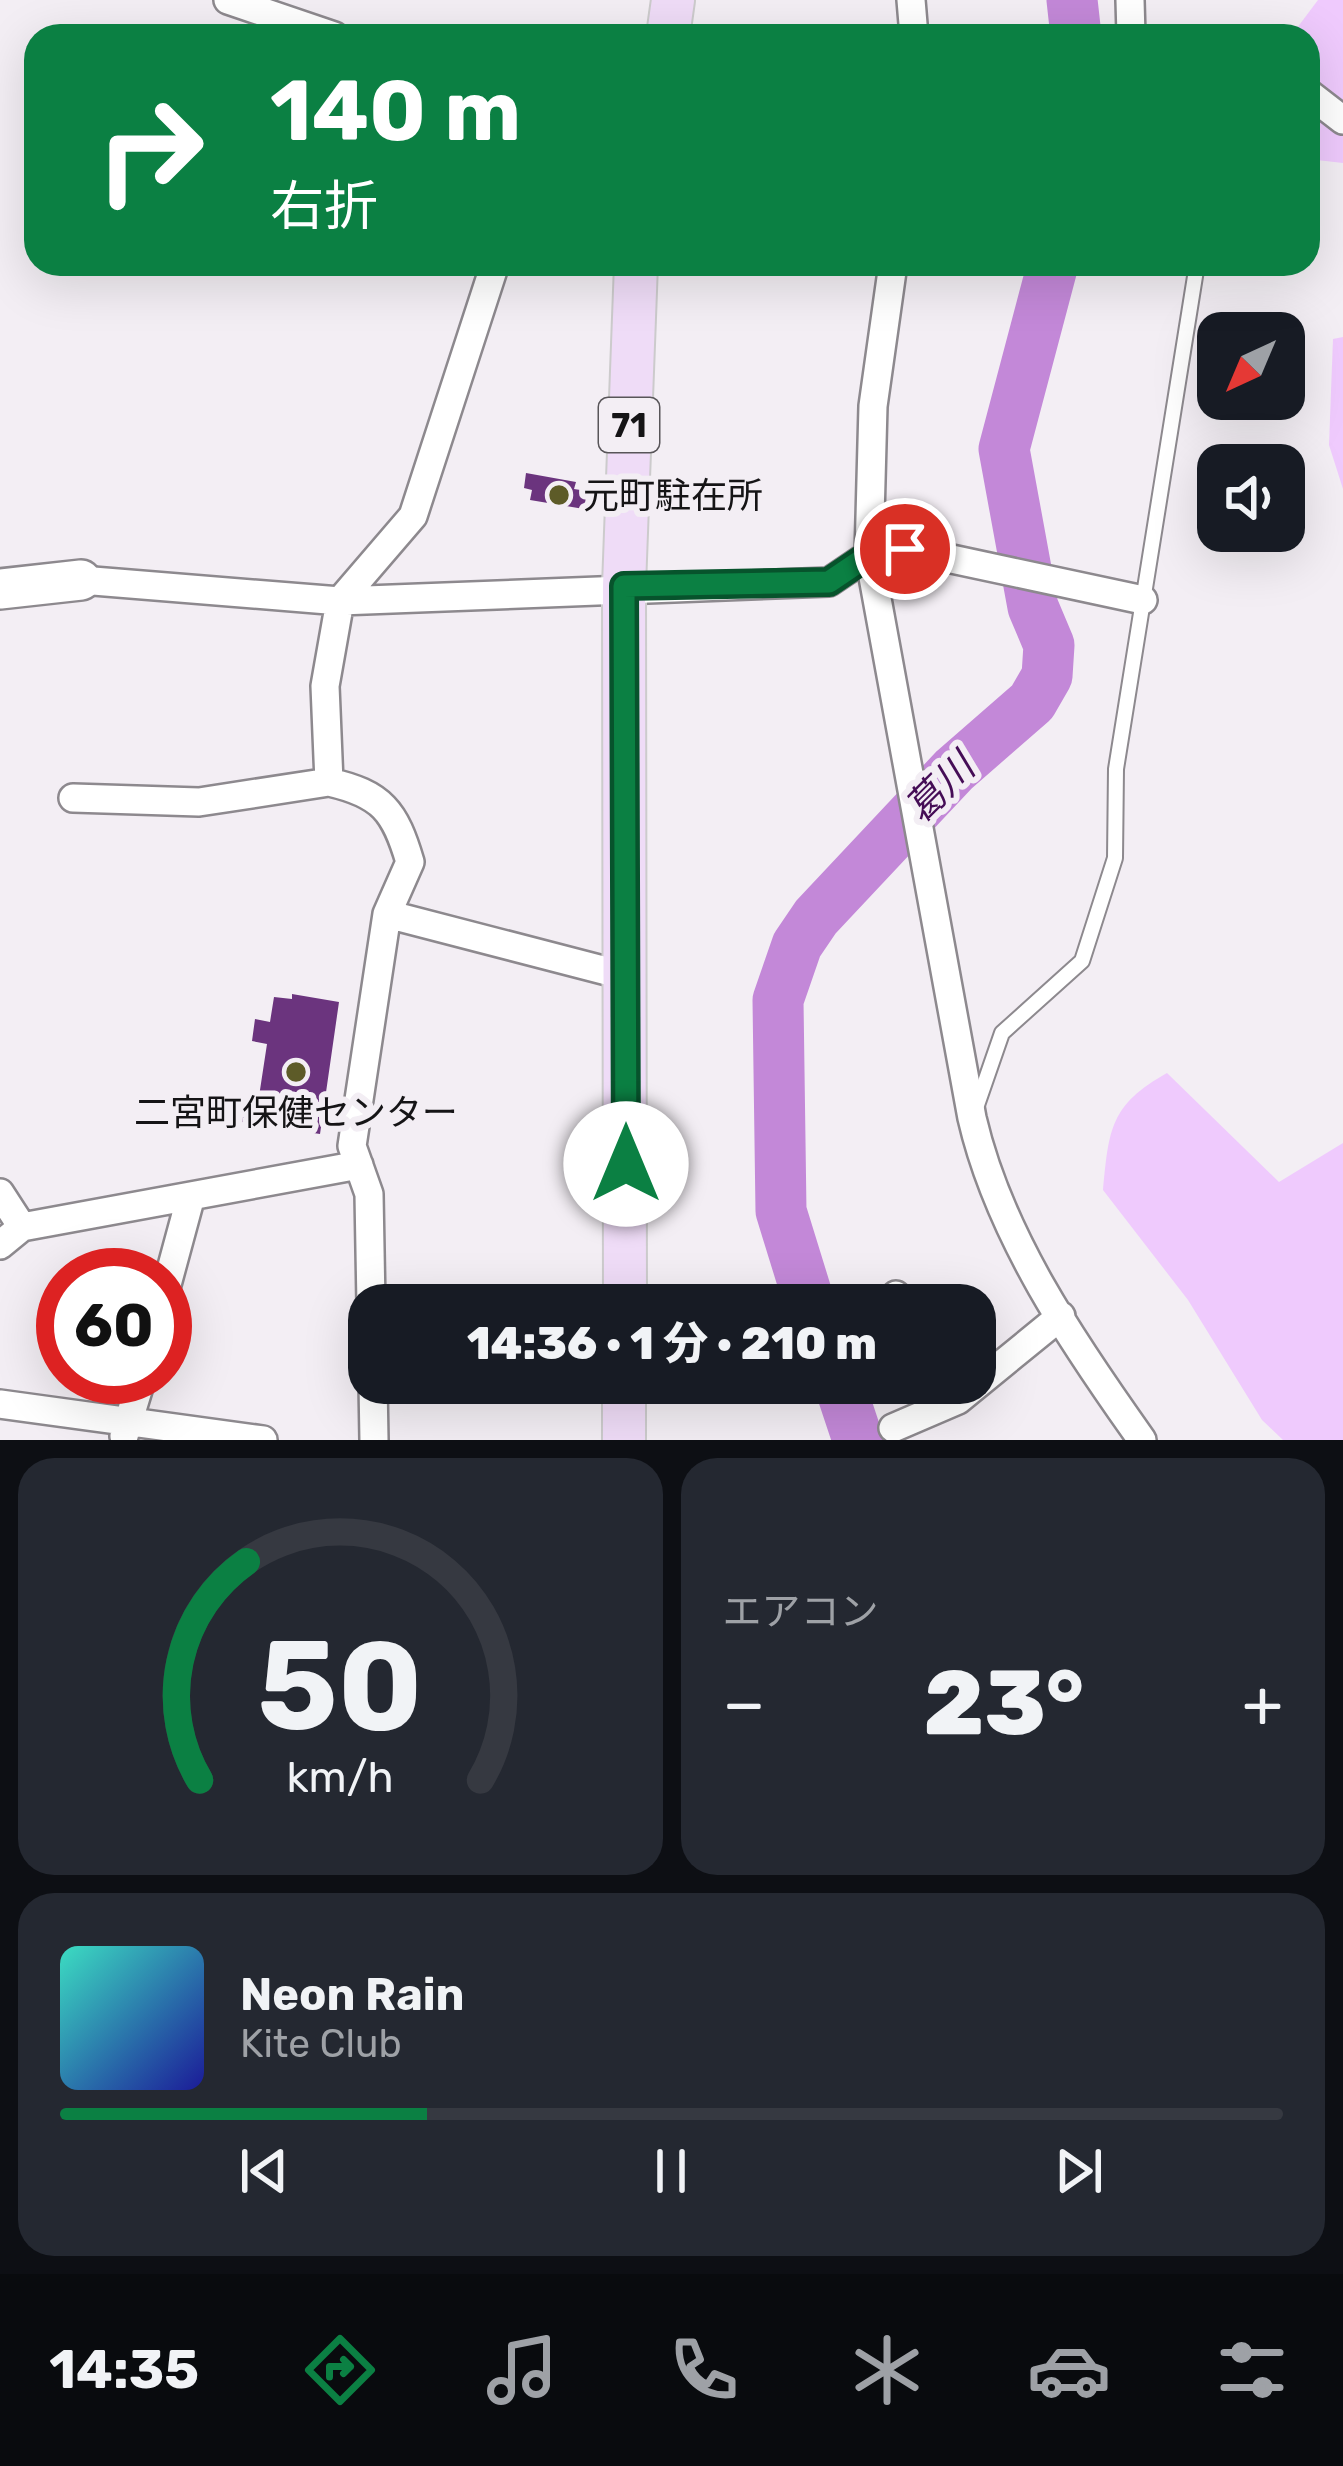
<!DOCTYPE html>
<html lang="ja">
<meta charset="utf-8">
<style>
:root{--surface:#171b24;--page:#242831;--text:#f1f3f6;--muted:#9ea1a6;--line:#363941;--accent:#0b8043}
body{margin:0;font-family:Rubik,"Noto Sans JP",sans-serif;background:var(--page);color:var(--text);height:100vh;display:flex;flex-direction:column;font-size:45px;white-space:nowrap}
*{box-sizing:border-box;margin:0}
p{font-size:39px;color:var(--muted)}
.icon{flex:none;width:66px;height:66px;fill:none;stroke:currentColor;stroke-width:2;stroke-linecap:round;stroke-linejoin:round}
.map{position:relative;height:1440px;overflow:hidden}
.sheet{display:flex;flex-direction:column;gap:18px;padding:18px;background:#0d0f14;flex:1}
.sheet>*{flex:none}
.hud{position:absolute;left:24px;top:24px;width:1296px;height:252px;border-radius:36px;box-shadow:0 12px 48px #0002;background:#0b8043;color:#fff;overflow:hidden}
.needle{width:78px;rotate:224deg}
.fabs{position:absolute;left:1197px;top:312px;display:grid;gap:24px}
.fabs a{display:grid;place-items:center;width:108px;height:108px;border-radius:24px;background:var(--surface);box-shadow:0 12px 48px #0002;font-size:60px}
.speed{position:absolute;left:36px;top:1248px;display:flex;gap:24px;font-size:60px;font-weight:700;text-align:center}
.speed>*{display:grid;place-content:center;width:156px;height:156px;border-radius:50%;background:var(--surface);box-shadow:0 12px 48px #0002;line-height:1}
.speed .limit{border:18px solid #d22;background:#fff;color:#111}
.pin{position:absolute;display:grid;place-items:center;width:102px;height:102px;color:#fff;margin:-51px;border:6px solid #fff;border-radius:50%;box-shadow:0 3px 12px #0007}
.me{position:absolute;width:132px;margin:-66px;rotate:0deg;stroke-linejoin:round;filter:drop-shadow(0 0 9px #0008)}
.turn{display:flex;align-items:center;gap:42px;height:252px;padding:0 48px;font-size:54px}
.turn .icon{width:156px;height:156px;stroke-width:2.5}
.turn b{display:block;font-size:84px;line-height:102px}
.big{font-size:90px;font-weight:800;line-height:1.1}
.sheet .card{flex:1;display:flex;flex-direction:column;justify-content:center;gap:18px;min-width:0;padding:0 42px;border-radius:36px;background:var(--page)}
.sheet .dial{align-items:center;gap:0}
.dial svg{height:312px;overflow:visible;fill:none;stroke:var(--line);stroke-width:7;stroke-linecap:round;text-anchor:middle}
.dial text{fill:var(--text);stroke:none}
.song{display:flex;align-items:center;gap:36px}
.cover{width:144px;height:144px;border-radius:18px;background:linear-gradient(135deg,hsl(170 70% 55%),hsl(240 70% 35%))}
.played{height:12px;border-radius:6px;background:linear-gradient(90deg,var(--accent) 30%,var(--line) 30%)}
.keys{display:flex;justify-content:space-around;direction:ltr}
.heat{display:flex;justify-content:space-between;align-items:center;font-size:66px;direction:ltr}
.sheet .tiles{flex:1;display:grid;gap:18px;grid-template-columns:1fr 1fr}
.card:last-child{grid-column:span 2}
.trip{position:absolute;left:348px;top:1284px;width:648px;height:120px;border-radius:36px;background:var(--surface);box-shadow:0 12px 48px #0002;font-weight:800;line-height:120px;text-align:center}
.tab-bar{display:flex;height:192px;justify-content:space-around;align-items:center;background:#090b0e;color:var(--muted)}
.tab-bar .icon{width:84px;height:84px}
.tab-bar .selected{color:var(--accent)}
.tab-bar b{font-size:54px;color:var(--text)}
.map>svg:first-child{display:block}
.green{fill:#efcafd}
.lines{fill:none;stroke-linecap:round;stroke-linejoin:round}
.river{stroke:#c388d8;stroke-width:51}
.building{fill:#6b347e}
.lane-casing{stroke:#8d898e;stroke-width:18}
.street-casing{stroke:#8d898e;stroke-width:32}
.secondary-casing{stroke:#8d898e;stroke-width:44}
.primary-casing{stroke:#cccbcc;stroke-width:46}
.lane{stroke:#fff;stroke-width:14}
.street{stroke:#fff;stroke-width:27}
.secondary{stroke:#fff;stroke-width:39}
.primary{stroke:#efdcf7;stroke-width:42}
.route-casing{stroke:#07532c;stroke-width:30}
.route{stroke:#0b8043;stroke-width:21}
.poi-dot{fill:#5d5b28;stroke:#f3eef4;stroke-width:4.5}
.labels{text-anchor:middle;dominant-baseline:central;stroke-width:12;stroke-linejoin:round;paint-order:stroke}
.shield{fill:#f3eef4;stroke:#585559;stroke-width:3}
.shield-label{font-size:33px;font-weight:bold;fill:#151416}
.poi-label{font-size:36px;fill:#151416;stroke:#f3eef4;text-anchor:start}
.water-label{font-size:39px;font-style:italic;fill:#450d56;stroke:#f3eef4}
</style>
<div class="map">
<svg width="1343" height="1440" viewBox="0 0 1343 1440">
<rect width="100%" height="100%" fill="#f3eef4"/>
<!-- green -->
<path class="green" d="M1318,0h25v163l-35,-4v-123h-17z
M1343,337v152l-14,-44 4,-106z
M1167,1073l112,109 64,-39v297h-60l-21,-20 -74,-120 -85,-110c6,-61 7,-85 64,-117z"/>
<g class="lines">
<!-- river -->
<path class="river" d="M1072,0l4,36
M810,1305l-29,-94 -3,-211 19,-55 19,-28 138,-147 78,-68 15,-26 2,-31 -16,-38 -29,-158 49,-185
M839,1383l19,57"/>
</g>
<!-- building -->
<path class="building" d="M526,473l50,9 -2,7 13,2 -3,18 -54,-9 2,-10 -8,-2z
M292,994l47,8 -19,132 -78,-12 4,-21 12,2 9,-59 -15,-3 3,-22 15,3 4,-25 18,2z"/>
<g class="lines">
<defs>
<path id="lane" d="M976,1108l26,-75 80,-72 33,-103 1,-89 81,-505"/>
<path id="street" d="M228,0l106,36
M911,0l3,36
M1130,0l1,36
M1308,93l35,27
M893,264l-20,142 -4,149 103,563c27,117 101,225 170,322
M81,580l259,21 489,-19 40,-27 36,-6 238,51
M73,798l126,4 130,-20
M387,914l23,-52c-15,-51 -28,-68 -81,-80l-4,-96 15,-85 73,-85 82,-252
M0,1193l22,34
M0,1245l22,-18 337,-62
M165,1292l26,-96
M896,1295l6,10
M371,1305l-2,-111 -17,-48 35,-232 239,62
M373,1383l1,57
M0,1404l263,36
M893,1428l65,-28 103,-84
M124,1436l18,-59"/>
<path id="secondary" d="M0,589l81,-9"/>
<path id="primary" d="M668,36l5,-36
M625,1305l-1,-719 12,-322
M624,1440v-57"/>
</defs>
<!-- lane casing -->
<use href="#lane" class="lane-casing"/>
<!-- street casing -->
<use href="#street" class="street-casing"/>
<!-- secondary casing -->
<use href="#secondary" class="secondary-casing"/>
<!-- primary casing -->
<use href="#primary" class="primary-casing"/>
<!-- lane -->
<use href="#lane" class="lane"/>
<!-- street -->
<use href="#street" class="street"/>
<!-- secondary -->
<use href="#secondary" class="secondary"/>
<!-- primary -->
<use href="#primary" class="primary"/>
</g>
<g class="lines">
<defs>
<path id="route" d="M626,1164l-2,-578 205,-4 40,-27 36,-6"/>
</defs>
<!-- route casing -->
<use href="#route" class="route-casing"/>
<!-- route -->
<use href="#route" class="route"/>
</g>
<!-- markers -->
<g class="poi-dot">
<circle cx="559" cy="495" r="12"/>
<circle cx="296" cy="1072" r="12"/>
</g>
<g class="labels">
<!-- shield labels -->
<rect class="shield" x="599" y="398" width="60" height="54" rx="9"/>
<g class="shield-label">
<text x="629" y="425">71</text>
</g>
<!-- poi labels -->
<g class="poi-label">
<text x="583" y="495">元町駐在所</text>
<text x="296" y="1112" text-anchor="middle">二宮町保健センター</text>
</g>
<!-- water labels -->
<g class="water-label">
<text transform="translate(940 788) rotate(-45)">葛川</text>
</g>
</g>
</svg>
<div class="fabs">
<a><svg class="needle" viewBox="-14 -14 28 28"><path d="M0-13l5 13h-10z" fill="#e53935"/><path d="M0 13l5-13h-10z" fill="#9ea1a6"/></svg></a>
<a><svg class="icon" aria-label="sound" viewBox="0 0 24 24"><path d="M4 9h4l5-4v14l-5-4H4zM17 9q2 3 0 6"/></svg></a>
</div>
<div class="speed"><div class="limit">60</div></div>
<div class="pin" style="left:905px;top:549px;background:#d93025"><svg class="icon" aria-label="arrive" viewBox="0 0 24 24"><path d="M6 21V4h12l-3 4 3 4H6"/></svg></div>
<svg class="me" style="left:626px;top:1164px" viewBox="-20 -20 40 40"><circle r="19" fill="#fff"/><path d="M0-13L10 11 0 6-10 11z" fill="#0b8043"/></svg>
<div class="trip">14:36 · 1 分 · 210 m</div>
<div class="hud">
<div class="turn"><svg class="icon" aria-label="right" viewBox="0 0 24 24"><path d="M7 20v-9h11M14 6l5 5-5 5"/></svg><div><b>140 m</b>右折</div></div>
</div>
</div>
<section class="sheet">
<div class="tiles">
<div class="card dial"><svg viewBox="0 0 100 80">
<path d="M14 69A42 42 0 1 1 86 69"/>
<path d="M14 69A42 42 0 0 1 26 13" stroke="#0b8043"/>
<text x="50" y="56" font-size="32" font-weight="700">50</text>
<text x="50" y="72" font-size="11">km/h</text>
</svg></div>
<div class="card"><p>エアコン</p>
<div class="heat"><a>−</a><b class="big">23°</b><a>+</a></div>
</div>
<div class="card">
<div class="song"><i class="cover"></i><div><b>Neon Rain</b><p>Kite Club</p></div></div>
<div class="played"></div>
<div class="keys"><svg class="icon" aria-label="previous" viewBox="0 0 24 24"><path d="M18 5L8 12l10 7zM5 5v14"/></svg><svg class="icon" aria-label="pause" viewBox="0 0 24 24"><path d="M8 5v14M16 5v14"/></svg><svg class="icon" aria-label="next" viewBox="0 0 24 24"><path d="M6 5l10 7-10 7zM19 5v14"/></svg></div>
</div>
</div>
</section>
<nav class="tab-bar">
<b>14:35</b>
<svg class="icon selected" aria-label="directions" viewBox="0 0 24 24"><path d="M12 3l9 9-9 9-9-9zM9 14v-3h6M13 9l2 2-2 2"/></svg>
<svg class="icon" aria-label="music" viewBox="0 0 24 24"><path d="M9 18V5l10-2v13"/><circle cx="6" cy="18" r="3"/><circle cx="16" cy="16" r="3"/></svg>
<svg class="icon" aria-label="phone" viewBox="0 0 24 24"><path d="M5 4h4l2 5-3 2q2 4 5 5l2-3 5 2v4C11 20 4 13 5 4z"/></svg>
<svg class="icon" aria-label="climate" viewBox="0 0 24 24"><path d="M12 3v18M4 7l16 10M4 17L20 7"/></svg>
<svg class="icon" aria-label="car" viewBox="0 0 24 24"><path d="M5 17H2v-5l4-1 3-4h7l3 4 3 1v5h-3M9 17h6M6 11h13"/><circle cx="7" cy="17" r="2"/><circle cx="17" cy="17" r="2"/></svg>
<svg class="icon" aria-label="filters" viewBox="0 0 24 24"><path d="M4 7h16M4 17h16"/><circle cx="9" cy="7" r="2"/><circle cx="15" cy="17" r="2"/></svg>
</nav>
